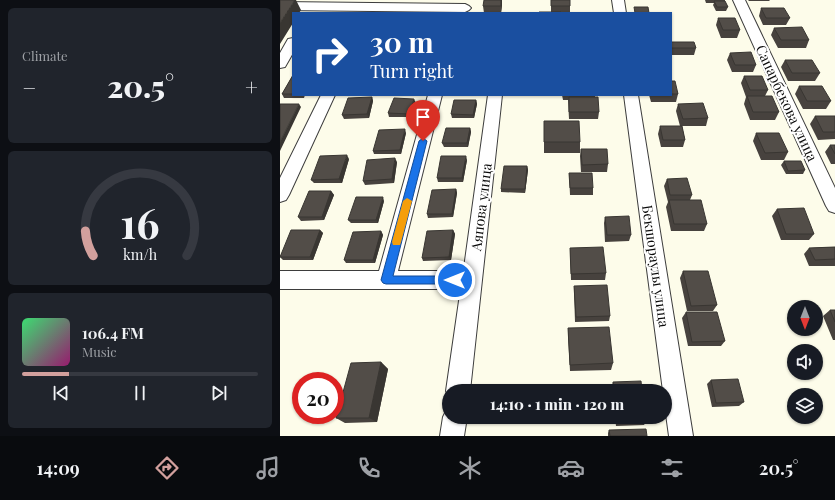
<!DOCTYPE html>
<meta charset="utf-8">
<style>
:root{--surface:#171b24;--page:#20242c;--text:#f1f3f6;--muted:#9ea1a6;--line:#363941;--accent:#d2a09d}
body{margin:0;font-family:"Playfair Display",serif;background:var(--page);color:var(--text);height:100vh;display:flex;flex-direction:column;font-size:15px;white-space:nowrap}
*{box-sizing:border-box;margin:0}
p{font-size:13px;color:var(--muted)}
.icon{flex:none;width:22px;height:22px;fill:none;stroke:currentColor;stroke-width:2;stroke-linecap:round;stroke-linejoin:round}
.map{position:relative;flex:1;overflow:hidden}
.drawer{display:flex;flex-direction:column;gap:8px;padding:8px;background:#0d0f14;width:280px}
.drawer>*{flex:none}
.top-card{position:absolute;left:12px;top:12px;width:380px;height:84px;border-radius:0px;box-shadow:0 1px 3px #0004;background:#1a4fa0;color:#fff;overflow:hidden}
.needle{width:26px;rotate:180deg}
.tools{position:absolute;left:507px;top:300px;display:grid;gap:8px}
.tools a{display:grid;place-items:center;width:36px;height:36px;border-radius:50%;background:var(--surface);box-shadow:0 1px 3px #0004;font-size:20px}
.speed{position:absolute;left:12px;top:372px;display:flex;gap:8px;font-size:20px;font-weight:700;text-align:center}
.speed>*{display:grid;place-content:center;width:52px;height:52px;border-radius:50%;background:var(--surface);box-shadow:0 1px 3px #0004;line-height:1}
.speed .limit{border:6px solid #d22;background:#fff;color:#111}
.pin{position:absolute;display:grid;place-items:center;width:34px;height:34px;color:#fff;margin:-41px -17px;border-radius:50% 50% 50% 0;rotate:-45deg;box-shadow:0 0 4px #0007}
.pin .icon{rotate:45deg}
.me{position:absolute;width:44px;margin:-22px;rotate:270deg;stroke-linejoin:round;filter:drop-shadow(0 0 3px #0008)}
.turn{display:flex;align-items:center;gap:14px;height:84px;padding:0 12px;font-size:18px}
.turn .icon{width:52px;height:52px;stroke-width:2.5}
.turn b{display:block;font-size:28px;line-height:34px}
.big{font-size:30px;font-weight:800;line-height:1.1}
.drawer .tile{flex:1;display:flex;flex-direction:column;justify-content:center;gap:6px;min-width:0;padding:0 14px;border-radius:6px;background:var(--page)}
.drawer .dial{align-items:center;gap:0}
.dial svg{height:104px;overflow:visible;fill:none;stroke:var(--line);stroke-width:7;stroke-linecap:round;text-anchor:middle}
.dial text{fill:var(--text);stroke:none}
.song{display:flex;align-items:center;gap:12px}
.cover{width:48px;height:48px;border-radius:6px;background:linear-gradient(135deg,hsl(140 70% 55%),hsl(320 70% 35%))}
.played{height:4px;border-radius:2px;background:linear-gradient(90deg,var(--accent) 20%,var(--line) 20%)}
.keys{display:flex;justify-content:space-around;direction:ltr}
.heat{display:flex;justify-content:space-between;align-items:center;font-size:22px;direction:ltr}
.trip{position:absolute;left:162px;top:384px;width:230px;height:40px;border-radius:20px;background:var(--surface);box-shadow:0 1px 3px #0004;font-weight:800;line-height:40px;text-align:center}
.menu{display:flex;height:64px;justify-content:space-around;align-items:center;background:#090b0e;color:var(--muted)}
.menu .icon{width:28px;height:28px}
.menu .on{color:var(--accent)}
.menu b{font-size:18px;color:var(--text)}
main{display:flex;flex:1;min-height:0}
.map>svg:first-child{display:block}
.lines{fill:none;stroke-linecap:round;stroke-linejoin:round}
.minor-casing{stroke:#3d3d3d;stroke-width:2}
.minor{fill:#fff;fill-rule:evenodd}
.wall{fill:#47423e}
.shaded-wall{fill:#393632}
.building{fill:#524d48;stroke:#393632}
.route{fill:#1a73e8;stroke:#114b97}
.slow{fill:#f59e0b}
.labels{text-anchor:middle;dominant-baseline:central;stroke-width:4;stroke-linejoin:round;paint-order:stroke}
.street-label{font-size:14px;fill:#0a0a0a;stroke:#fff}
</style>
<main>
<section class="drawer">
<div class="tile"><p>Climate</p>
<div class="heat"><a>−</a><b class="big">20.5°</b><a>+</a></div>
</div>
<div class="tile dial"><svg viewBox="0 0 100 80">
<path d="M14 69A42 42 0 1 1 86 69"/>
<path d="M14 69A42 42 0 0 1 8 50" stroke="#d2a09d"/>
<text x="50" y="56" font-size="32" font-weight="700">16</text>
<text x="50" y="72" font-size="11">km/h</text>
</svg></div>
<div class="tile">
<div class="song"><i class="cover"></i><div><b>106.4 FM</b><p>Music</p></div></div>
<div class="played"></div>
<div class="keys"><svg class="icon" aria-label="previous" viewBox="0 0 24 24"><path d="M18 5L8 12l10 7zM5 5v14"/></svg><svg class="icon" aria-label="pause" viewBox="0 0 24 24"><path d="M8 5v14M16 5v14"/></svg><svg class="icon" aria-label="next" viewBox="0 0 24 24"><path d="M6 5l10 7-10 7zM19 5v14"/></svg></div>
</div>
</section>
<div class="map">
<svg width="555" height="436" viewBox="0 0 555 436">
<rect width="100%" height="100%" fill="#fdfcea"/>
<g class="lines">
<defs>
<path id="minor" d="M332,0h12l2,13h-12z
M453,0h12l90,188v25l-6,-2 -3,-5z
M0,2l185,2 4,2 2,2 -2,2 -4,2 -185,-2z
M13,38v15l-8,14 -5,1v-15l8,-14z
M41,95h14l-46,100 -3,5 -6,2v-24z
M148,95h14l-44,176h57l8,4 25,-180h14l-32,296h-21v6l-3,-6 15,-104 -6,2h-175v-18h99z
M344,95h14l55,341h-24l-4,-29v-16h-2z
M169,408v9h18l-3,19h-24l3,-19 4,-8z"/>
</defs>
<!-- minor casing -->
<use href="#minor" class="minor-casing"/>
<!-- minor -->
<use href="#minor" class="minor"/>
</g>
<!-- wall -->
<path class="wall" d="M271,0l19,6v7h-31l12,-1z
M425,0h20v2l3,5 -2,4h-10l-3,-6 1,-2h-8z
M468,0h22l-1,1h-20z
M222,5l-1,8h-17l-1,-7z
M481,8l29,10 -4,7h-23l-4,-9z
M438,18l22,12 -3,8h-16l-5,-13z
M494,28l35,12 -3,8h-28l-7,-13z
M391,42l25,6 -2,7h-23z
M450,53l26,12 -3,7h-21l-5,-12z
M505,60l35,13 -5,8h-27l-7,-14z
M13,75v20h12l-1,3h-20l-2,-4z
M464,76l24,14 -3,6 14,16 -4,8h-25l-6,-16 2,-7 -5,-14z
M391,81l7,13 -2,8h-25l-2,-7h22z
M519,86l32,15 -5,8h-23l-8,-15z
M282,95h33v2l4,15 -1,7h-29l-1,-19h-5z
M92,97l1,4 -4,17 -25,1 -2,-4z
M196,100l1,4 -3,14h-22l-1,-4z
M136,103l-6,14h-21l-1,-4z
M398,104l30,14 -2,8h-24l3,14 -2,7h-22l-3,-13 2,-8h20l-4,-15z
M535,116h20v23l-17,1 -8,-16z
M190,128l1,4 -3,15h-24l-2,-4z
M126,133l-5,21h-27l-1,-3z
M476,133l32,19 -4,8h-23l-8,-19z
M264,142h36v11h-36z
M550,145h5v19h-4l-6,-12z
M301,149l27,15 -1,8h-26l-1,-16z
M69,159l-7,24h-28l-3,-3z
M187,160l-4,22h-25l-1,-4z
M504,161l21,9 -2,4h-17l-5,-9z
M117,162l-3,21 -29,2 -2,-4z
M247,166l1,4 -3,23 -24,-1v-3z
M289,173l24,15v7h-23z
M387,179l25,16 -2,5 17,24 -3,7h-33l-5,-24 2,-5 -4,-16z
M176,189l1,4 -4,24 -25,1 -1,-4z
M51,191l3,4 -10,25 -23,1 -3,-4z
M104,201l-6,22h-27l-3,-3z
M497,209l37,25 -5,6h-28l-9,-24z
M325,217l26,18 -2,6 -24,1 -1,-19z
M40,230l3,3 -10,27h-30l-3,-3z
M173,230l2,4 -4,26 -28,1 -1,-3z
M101,231l2,4 -8,28h-29l-2,-3z
M555,247v19h-26l-5,-12 5,-6z
M290,248l36,25 -1,7h-34z
M403,271l34,34 -4,6h-26l-7,-33z
M294,286l36,30 -1,5 -34,1 -1,-30z
M550,310h5v30h-2l-10,-24z
M406,312l39,29 -4,5h-33l-6,-28z
M288,328l45,35 -2,7 -41,1 -2,-35z
M101,362l7,7 -11,53 -32,1 -9,-5z
M431,380l33,22 -5,4 -27,1 -5,-23z
M333,382l29,9h-30v-5z
M335,417h30l1,5 -2,3 -28,1z
M329,430l38,6h-39v-3z"/>
<!-- shaded-wall -->
<path class="shaded-wall" d="M15,0h1l5,10 -2,3h-6v10l-13,21v-21z
M221,0h1v5l-1,8z
M92,97l1,4 -4,17 -2,-4z
M134,99l2,4 -6,14 -1,-3z
M196,100l1,4 -3,14 -1,-3z
M19,104l2,3 -21,44v-9z
M190,128l1,4 -3,15 -1,-4z
M125,129l1,4 -5,21 -1,-4z
M67,155l2,4 -7,24 -3,-4z
M186,156l1,4 -4,22 -1,-4z
M115,158l2,4 -3,21 -2,-4z
M247,166l1,4 -3,23v-4z
M176,189l1,4 -4,24 -1,-3z
M51,191l3,4 -10,25 -2,-3z
M103,197l1,4 -6,22 -2,-3z
M40,230l3,3 -10,27 -3,-3z
M173,230l2,4 -4,26 -2,-3z
M101,231l2,4 -8,28 -2,-3z
M101,362l7,7 -11,53 -8,-4z"/>
<!-- building -->
<path class="building" d="M0,0h15l-15,23z
M204,0h17v6h-18z
M271,0h19v6h-19z
M434,1h11l3,6h-11z
M354,7h14l1,6h-14z
M481,8h23l6,10h-24z
M259,12h22v1h-22z
M438,18h17l5,12h-17z
M522,27l7,13h-28l-7,-12z
M391,42h23l2,6h-25z
M471,52l5,13h-21l-5,-12z
M505,60h27l8,13h-28z
M13,75v19h-11z
M464,76h18l6,14h-18z
M391,81h4l3,13h-7z
M519,86h23l9,15h-24z
M467,96h25l7,16h-26z
M92,97l-5,17 -25,1 6,-17z
M289,97h29l1,15h-30z
M114,98l20,1 -5,15 -21,-1z
M174,100h22l-3,15 -22,-1z
M423,103l5,15 -25,1 -5,-15z
M0,104h19l-19,38z
M535,116h20v16h-12z
M264,121h35l1,21h-36z
M380,126h22l3,14h-22z
M166,128h24l-3,15h-25z
M125,129l-5,21 -27,1 6,-21z
M476,133h23l9,19 -23,1z
M550,145h5v9z
M301,149h26l1,15 -26,1z
M67,155l-8,24 -28,1 9,-24z
M161,156h25l-4,22h-25z
M115,158l-3,21 -29,2 4,-21z
M504,161h17l4,9 -17,1z
M224,166h23l-2,23h-24z
M289,173h23l1,15h-23z
M407,178l5,17h-22l-3,-16z
M176,189l-4,25h-25l5,-24z
M29,191h22l-9,26h-24z
M76,197h27l-7,23h-28z
M389,200h32l6,24h-33z
M524,208l10,26h-28l-9,-25z
M349,216l2,19h-24l-2,-18z
M11,230h29l-10,27h-30z
M173,230l-4,27 -27,1 5,-27z
M101,231l-8,29h-29l9,-28z
M323,247l3,26 -35,1 -1,-26z
M555,247v12l-20,1 -6,-12z
M403,271h25l9,34 -26,1z
M327,285l3,31 -34,1 -2,-31z
M550,310h5v12z
M406,312h31l8,29 -33,1z
M329,327l4,36 -43,2 -2,-37z
M101,362l-12,56h-33l15,-55z
M458,379l6,23 -28,1 -5,-23z
M361,381l1,10h-28l-1,-9z
M337,417h28l1,5 -29,1z
M366,429l1,7h-37l-1,-6z"/>
<!-- route -->
<path class="route" d="M143,138l4,3 -34,135h62l3,1 2,3 -2,3 -3,1h-69l-3,-1 -2,-3 38,-139z"/>
<!-- slow -->
<path class="slow" d="M127,198l5,3 -11,41 -1,3h-7l-1,-3 11,-41z"/>
<g class="labels">
<!-- street labels -->
<g class="street-label">
<text transform="translate(507 103) rotate(65)">Сапарбекова улица</text>
<text transform="translate(201 207) rotate(-83)">Аяпова улица</text>
<text transform="translate(376 266) rotate(82)">Бекшораулы улица</text>
</g>
</g>
</svg>
<div class="tools">
<a><svg class="needle" viewBox="-14 -14 28 28"><path d="M0-13l5 13h-10z" fill="#e53935"/><path d="M0 13l5-13h-10z" fill="#9ea1a6"/></svg></a>
<a><svg class="icon" aria-label="sound" viewBox="0 0 24 24"><path d="M4 9h4l5-4v14l-5-4H4zM17 9q2 3 0 6"/></svg></a>
<a><svg class="icon" aria-label="layers" viewBox="0 0 24 24"><path d="M12 4l9 5-9 5-9-5zM3 14l9 5 9-5"/></svg></a>
</div>
<div class="speed"><div class="limit">20</div></div>
<div class="pin" style="left:143px;top:141px;background:#d93025"><svg class="icon" aria-label="arrive" viewBox="0 0 24 24"><path d="M6 21V4h12l-3 4 3 4H6"/></svg></div>
<svg class="me" style="left:175px;top:280px" viewBox="-20 -20 40 40"><circle r="17" fill="#1a73e8" stroke="#fff" stroke-width="3"/><path d="M0-11L8 9 0 5-8 9z" fill="#fff"/></svg>
<div class="trip">14:10 · 1 min · 120 m</div>
<div class="top-card">
<div class="turn"><svg class="icon" aria-label="right" viewBox="0 0 24 24"><path d="M7 20v-9h11M14 6l5 5-5 5"/></svg><div><b>30 m</b>Turn right</div></div>
</div>
</div>
</main>
<nav class="menu">
<b>14:09</b>
<svg class="icon on" aria-label="directions" viewBox="0 0 24 24"><path d="M12 3l9 9-9 9-9-9zM9 14v-3h6M13 9l2 2-2 2"/></svg>
<svg class="icon" aria-label="music" viewBox="0 0 24 24"><path d="M9 18V5l10-2v13"/><circle cx="6" cy="18" r="3"/><circle cx="16" cy="16" r="3"/></svg>
<svg class="icon" aria-label="phone" viewBox="0 0 24 24"><path d="M5 4h4l2 5-3 2q2 4 5 5l2-3 5 2v4C11 20 4 13 5 4z"/></svg>
<svg class="icon" aria-label="climate" viewBox="0 0 24 24"><path d="M12 3v18M4 7l16 10M4 17L20 7"/></svg>
<svg class="icon" aria-label="car" viewBox="0 0 24 24"><path d="M5 17H2v-5l4-1 3-4h7l3 4 3 1v5h-3M9 17h6M6 11h13"/><circle cx="7" cy="17" r="2"/><circle cx="17" cy="17" r="2"/></svg>
<svg class="icon" aria-label="filters" viewBox="0 0 24 24"><path d="M4 7h16M4 17h16"/><circle cx="9" cy="7" r="2"/><circle cx="15" cy="17" r="2"/></svg>
<b>20.5°</b>
</nav>
